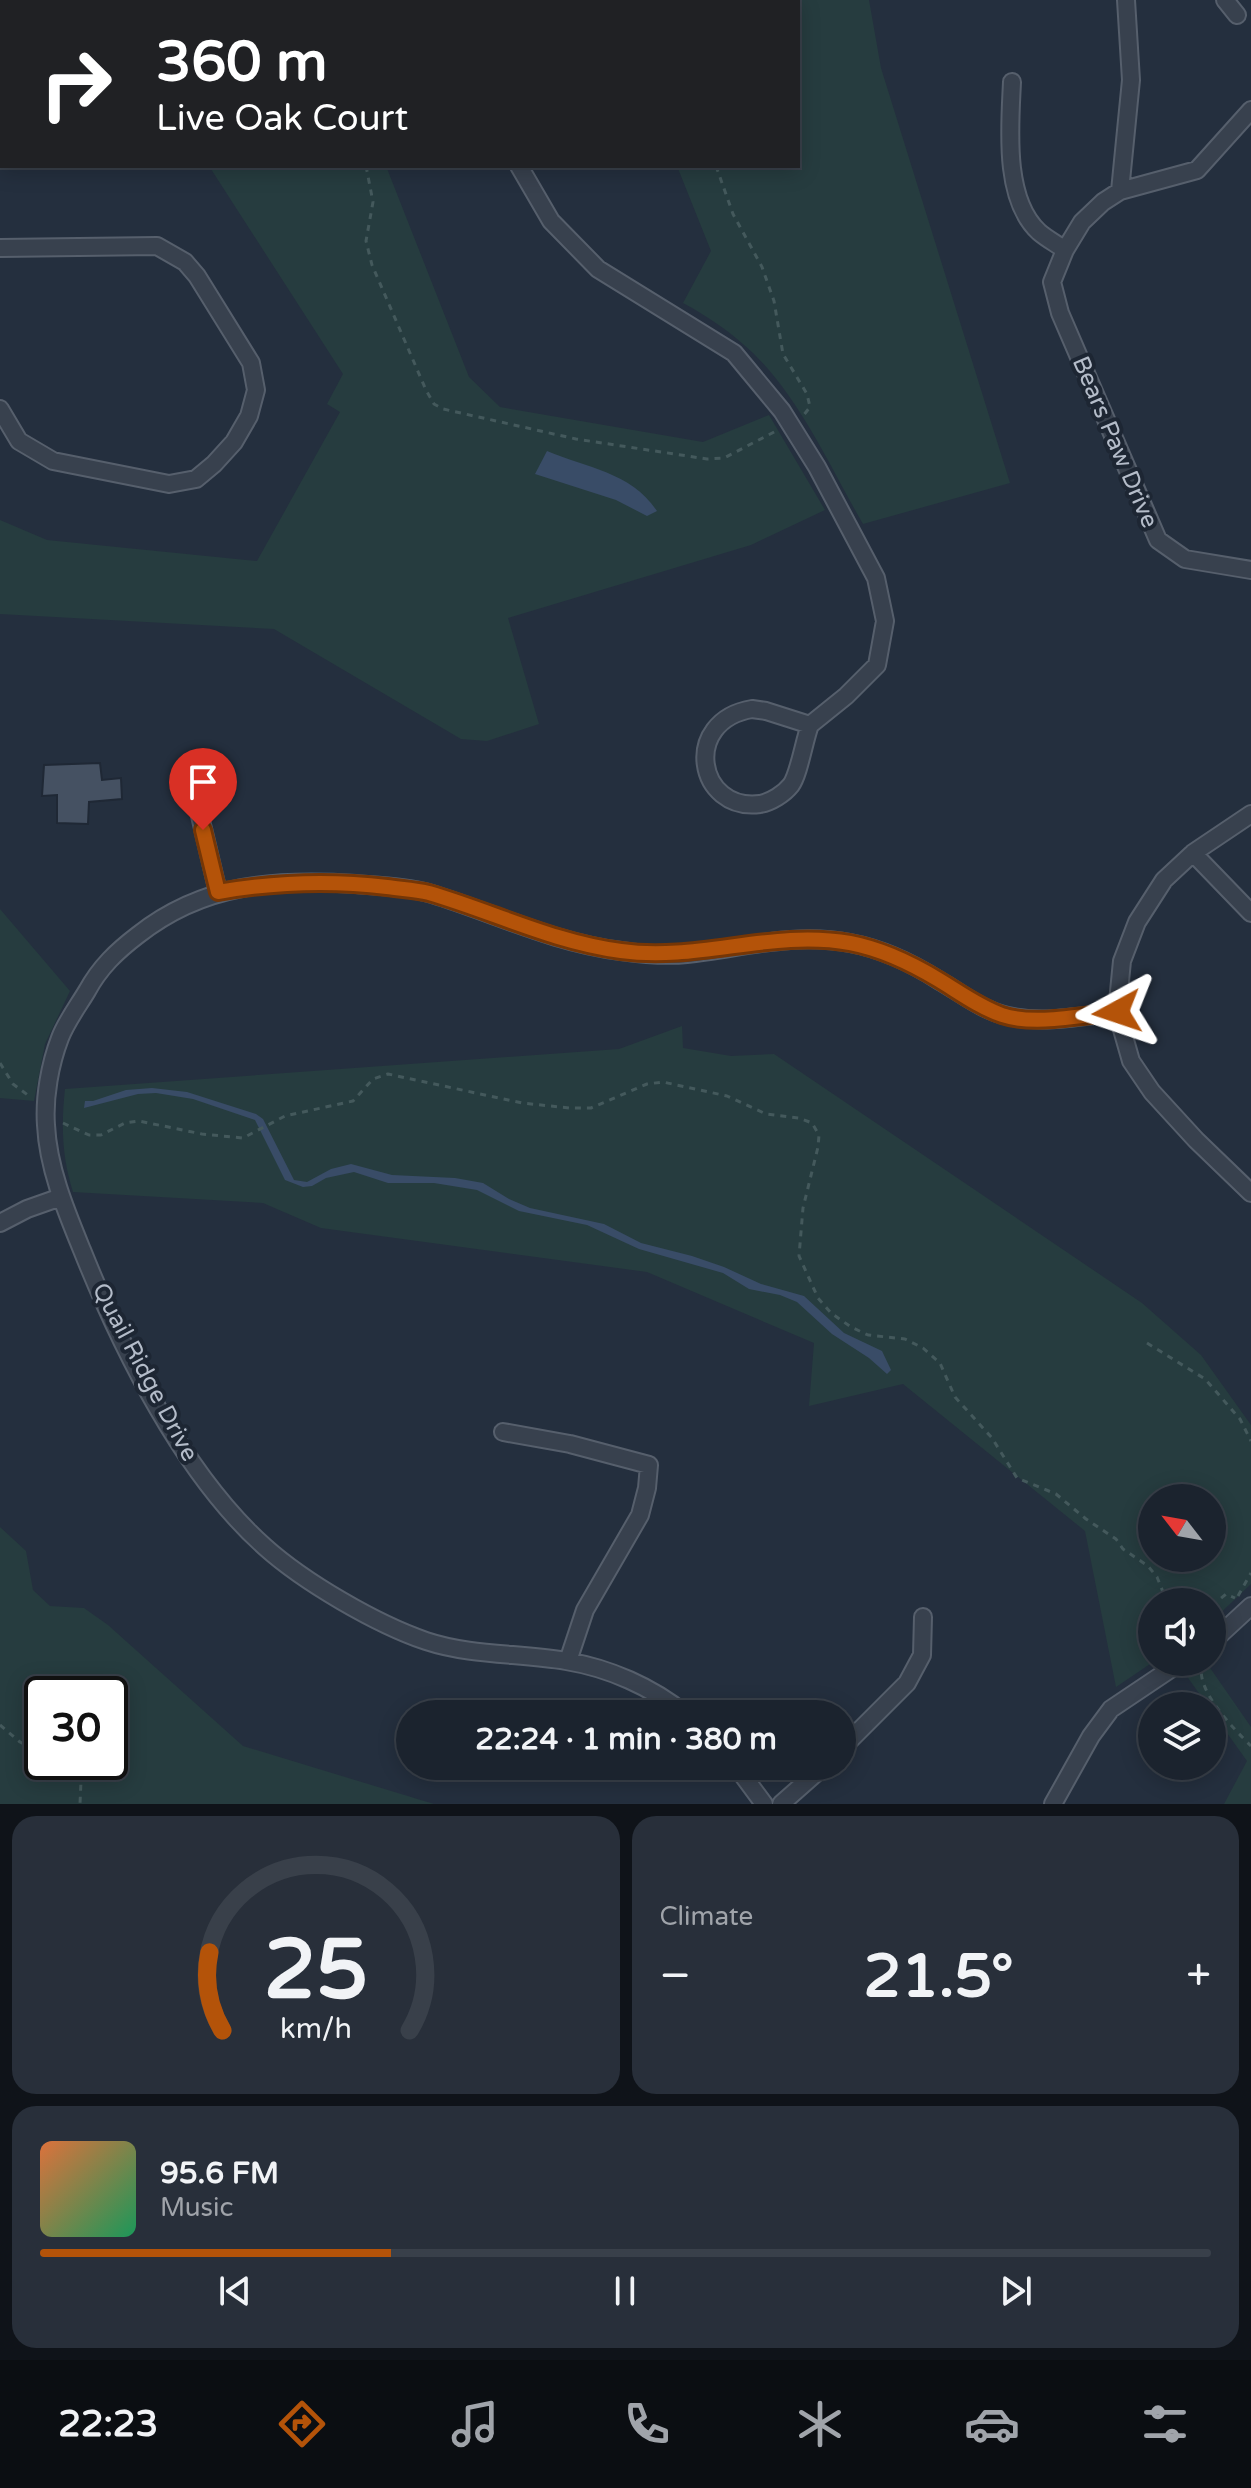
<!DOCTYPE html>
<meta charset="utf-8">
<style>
:root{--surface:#1b232e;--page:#282f3a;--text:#f1f3f6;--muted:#a0a4aa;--line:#39404a;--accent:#b45309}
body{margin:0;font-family:"Varela Round",sans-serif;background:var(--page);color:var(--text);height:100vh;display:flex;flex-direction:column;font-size:30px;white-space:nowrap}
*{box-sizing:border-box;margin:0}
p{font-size:26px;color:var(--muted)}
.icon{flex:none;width:44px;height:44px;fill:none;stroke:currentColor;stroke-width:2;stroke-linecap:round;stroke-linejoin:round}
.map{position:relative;height:1804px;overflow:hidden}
.panel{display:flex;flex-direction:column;gap:12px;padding:12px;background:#0f1319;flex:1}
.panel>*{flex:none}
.hud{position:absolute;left:0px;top:0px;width:800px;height:168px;box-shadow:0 4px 20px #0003,0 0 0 2px var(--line);background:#202124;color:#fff;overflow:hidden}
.needle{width:52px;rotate:301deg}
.fabs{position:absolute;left:1138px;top:1484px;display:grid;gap:16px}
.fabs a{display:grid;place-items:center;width:88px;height:88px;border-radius:50%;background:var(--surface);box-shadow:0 4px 20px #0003,0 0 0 2px var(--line);font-size:40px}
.speed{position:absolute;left:24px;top:1676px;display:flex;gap:16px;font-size:40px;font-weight:700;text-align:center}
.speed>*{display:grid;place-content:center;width:104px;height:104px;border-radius:50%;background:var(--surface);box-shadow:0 4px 20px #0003,0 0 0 2px var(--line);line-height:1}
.speed .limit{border:4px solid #111;border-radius:12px;background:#fff;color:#111}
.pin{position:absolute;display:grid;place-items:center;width:68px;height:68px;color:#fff;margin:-82px -34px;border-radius:50% 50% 50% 0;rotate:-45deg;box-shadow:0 0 8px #0007}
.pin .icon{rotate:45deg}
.me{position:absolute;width:88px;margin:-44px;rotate:265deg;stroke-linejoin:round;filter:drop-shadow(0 0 6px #0008)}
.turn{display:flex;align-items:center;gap:28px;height:168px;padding:0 24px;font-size:36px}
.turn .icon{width:104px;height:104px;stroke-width:2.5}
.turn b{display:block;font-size:56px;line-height:68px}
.big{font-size:60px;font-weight:700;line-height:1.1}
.panel .card{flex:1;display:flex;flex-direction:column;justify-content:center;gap:12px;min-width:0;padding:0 28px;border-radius:24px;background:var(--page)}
.panel .dial{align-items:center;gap:0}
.dial svg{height:208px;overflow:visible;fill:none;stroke:var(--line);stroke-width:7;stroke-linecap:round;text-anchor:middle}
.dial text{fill:var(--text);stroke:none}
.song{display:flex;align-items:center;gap:24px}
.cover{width:96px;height:96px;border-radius:12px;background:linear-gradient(135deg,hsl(20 70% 55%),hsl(150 70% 35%))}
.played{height:8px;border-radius:4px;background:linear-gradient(90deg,var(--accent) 30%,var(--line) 30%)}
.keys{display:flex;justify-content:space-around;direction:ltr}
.heat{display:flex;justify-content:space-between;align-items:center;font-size:44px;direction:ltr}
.panel .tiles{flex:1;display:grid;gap:12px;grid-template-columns:1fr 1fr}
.card:last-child{grid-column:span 2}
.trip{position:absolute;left:396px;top:1700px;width:460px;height:80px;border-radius:40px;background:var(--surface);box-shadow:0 4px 20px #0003,0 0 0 2px var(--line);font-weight:700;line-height:80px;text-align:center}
.menu{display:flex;height:128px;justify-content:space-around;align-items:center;background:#0b0e12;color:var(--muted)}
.menu .icon{width:56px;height:56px}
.menu .selected{color:var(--accent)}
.menu b{font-size:36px;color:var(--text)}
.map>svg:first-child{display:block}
.green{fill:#263c3f;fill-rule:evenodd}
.water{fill:#394c67}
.building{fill:#455162;stroke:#1f2835;stroke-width:2}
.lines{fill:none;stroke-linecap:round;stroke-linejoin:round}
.minor-casing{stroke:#565f6c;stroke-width:20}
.path{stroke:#44595c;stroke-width:3;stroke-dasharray:6 6;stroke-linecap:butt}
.minor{stroke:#38414e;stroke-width:16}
.route-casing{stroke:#753606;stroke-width:20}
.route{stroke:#b45309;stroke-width:14}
.labels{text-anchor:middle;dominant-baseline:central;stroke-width:8;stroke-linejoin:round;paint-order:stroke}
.street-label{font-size:24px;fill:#b4bcc9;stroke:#1d2633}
</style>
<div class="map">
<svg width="1251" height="1804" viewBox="0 0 1251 1804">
<rect width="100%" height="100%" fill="#242f3e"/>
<!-- green -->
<path class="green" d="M617,0h252l12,68 129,415 -147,41c-33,-57 -62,-124 -110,-171 -21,-20 -44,-36 -70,-50l28,-52 -34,-85h121v-164z
M209,166h177l83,211 31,30 203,35 66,-27 56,95 -74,35 -243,73 31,106 -52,17 -26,-2 -187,-110 -274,-15v-94l47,20 210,21 83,-149 -13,-8 16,-30z
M0,909l70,82 -25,53 -11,57 -34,-3z
M682,1026l1,22 48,8 43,-2 368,249 59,52 50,70v159l-39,37v-19h-60l1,60 -37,25 -31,-156 -182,-147 -94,22 5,-63 -167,-71 -326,-44 -58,-25 -190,-11c-11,-35 -12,-66 -8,-103l554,-40zM1152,1498h60v60h-60z
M0,1527l26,24 7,39 17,16 34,2 24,17 135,121 191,58h-434zM42,1694h68v68h-68z
M1206,1662l45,65v77h-27l23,-43 -35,-49v-6h-4l-22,-31z"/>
<!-- water -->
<path class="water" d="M547,451c40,17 84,21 110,60l-10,5 -31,-16 -81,-26z
M152,1088l35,4 69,22 7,5 31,61 13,2 24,-13 20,-5 41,11 63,3 28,5 26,16 21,9 74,16 37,19 51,13 32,11 37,17 43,12 40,37 38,18 9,19 -4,4 -18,-16 -37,-24 -35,-32 -17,-7 -31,-6 -26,-16 -84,-24 -52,-24 -68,-14 -42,-21 -43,-7h-46l-34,-11 -28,6 -14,8 -9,1 -18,-7 -30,-60 -62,-21 -37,-6 -18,1 -54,14 1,-7h8l33,-11z"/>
<!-- building -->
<path class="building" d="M100,763l2,17 19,-2 1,21 -33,3 -1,22 -31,-1v-28l-15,1 2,-31z"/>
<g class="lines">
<defs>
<path id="minor" d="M462,0v2
M1225,0l12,15
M0,69l2,12
M1012,82c-2,44 -9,117 27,150 8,7 18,12 26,18
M1251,110l-54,60 -77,21 -17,11 -21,20 -17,28 -13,32 8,31 98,227 27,19 66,11
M0,158l2,-7
M519,166l32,55 47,48 136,84 48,58 35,56 59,111 9,43 -8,44 -31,31 -36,29
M1120,191l11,-111 -5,-80
M0,248l157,-2 28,16 12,14 54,87 5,27 -7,26 -15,26 -20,22 -18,15 -27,5 -116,-23 -34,-20 -19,-32
M752,709l14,2 44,14c-6,16 -11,49 -19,60 -7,9 -20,17 -31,19 -63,8 -79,-83 -8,-95z
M196,799l22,93
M1251,814l-58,39 -29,27 -27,42 -15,39 -5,51 14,49 21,31 44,48 55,53
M1193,853l58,60
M0,1223l27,-14 34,-12
M503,1432l67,12 79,21 -2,23 -7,27 -55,95 -17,51
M1212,1642l39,-36
M685,1714c-33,-27 -76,-46 -119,-53 -46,-8 -95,-5 -140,-20 -50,-17 -122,-59 -161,-94 -81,-72 -143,-197 -183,-297 -16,-39 -34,-82 -36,-125 -2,-28 4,-61 14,-87 6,-16 18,-32 27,-47 13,-24 30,-40 51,-56 66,-52 137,-56 218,-51 25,2 53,3 76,10 64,20 123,49 189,57 21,3 45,5 66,3 55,-6 107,-22 163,-11 33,6 62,20 90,38 21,12 43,30 68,35 35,8 74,0 109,-4
M842,1748l65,-65 15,-28 1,-38
M736,1766l28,38
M781,1804l43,-38
M1053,1804l38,-68 20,-27 70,-47"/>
</defs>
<!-- minor casing -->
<use href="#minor" class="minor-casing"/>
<!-- path -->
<path class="path" d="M634,0v2
M305,2v-2
M366,166l7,36 -7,39 6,24 54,125 8,14 9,5 133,30 131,20 17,-1 52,-27
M716,166l17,48 29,53 12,34 9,53 24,40 3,13 -7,9
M0,1063l13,21 16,12
M63,1123l26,12h12l24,-12 14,-2 63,13 41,4 42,-22 68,-15 20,-22 15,-5 134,29 48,5h21l56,-24 16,-2 64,14 39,18 33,4 13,5 7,12 -1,12 -15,61 -4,48 19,42 13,15 20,14 17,8 37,4 18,9 17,15 15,34 37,41 25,40 39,16 30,25 30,20 7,10 25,17 9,11 10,25
M1147,1343l58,36 35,40 11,22
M1238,1596l13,-23
M1212,1606l14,-12 9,4
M1204,1662c-14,23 31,68 47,84
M0,1725l20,17 22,12
M55,1762l26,19 -1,23"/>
<!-- minor -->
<use href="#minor" class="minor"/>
</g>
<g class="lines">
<defs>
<path id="route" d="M203,830l15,62c57,-10 112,-12 169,-5 14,2 29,3 42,6 65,19 124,49 192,58 78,11 151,-22 229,-8 32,6 61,20 89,37 20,12 40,27 63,35 32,11 82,0 115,-3"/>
</defs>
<!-- route casing -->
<use href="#route" class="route-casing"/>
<!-- route -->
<use href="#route" class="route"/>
</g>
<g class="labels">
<!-- street labels -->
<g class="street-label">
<text transform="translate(1115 442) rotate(67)">Bears Paw Drive</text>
<text transform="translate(145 1372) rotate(62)">Quail Ridge Drive</text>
</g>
</g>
</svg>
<div class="fabs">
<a><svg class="needle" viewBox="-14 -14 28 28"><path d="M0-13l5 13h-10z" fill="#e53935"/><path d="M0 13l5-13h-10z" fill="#a0a4aa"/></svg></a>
<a><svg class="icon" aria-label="sound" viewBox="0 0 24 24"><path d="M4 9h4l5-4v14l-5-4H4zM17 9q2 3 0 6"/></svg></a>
<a><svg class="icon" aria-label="layers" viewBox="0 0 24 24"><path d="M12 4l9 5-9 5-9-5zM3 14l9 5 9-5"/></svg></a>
</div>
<div class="speed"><div class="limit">30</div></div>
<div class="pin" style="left:203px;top:830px;background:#d93025"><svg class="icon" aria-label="arrive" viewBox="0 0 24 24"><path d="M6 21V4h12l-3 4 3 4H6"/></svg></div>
<svg class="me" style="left:1117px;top:1012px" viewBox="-20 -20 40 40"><path d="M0-17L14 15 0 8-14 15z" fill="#b45309" stroke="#fff" stroke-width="4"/></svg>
<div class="trip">22:24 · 1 min · 380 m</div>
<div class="hud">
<div class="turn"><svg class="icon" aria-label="right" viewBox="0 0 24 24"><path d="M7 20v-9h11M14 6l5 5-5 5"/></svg><div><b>360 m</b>Live Oak Court</div></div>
</div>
</div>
<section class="panel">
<div class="tiles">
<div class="card dial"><svg viewBox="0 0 100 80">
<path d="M14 69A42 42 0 1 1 86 69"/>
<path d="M14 69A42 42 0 0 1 9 39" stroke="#b45309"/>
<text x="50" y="56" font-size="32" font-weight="700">25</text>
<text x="50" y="72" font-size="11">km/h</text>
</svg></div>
<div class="card"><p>Climate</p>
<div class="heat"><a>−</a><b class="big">21.5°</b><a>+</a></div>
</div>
<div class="card">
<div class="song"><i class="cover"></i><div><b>95.6 FM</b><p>Music</p></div></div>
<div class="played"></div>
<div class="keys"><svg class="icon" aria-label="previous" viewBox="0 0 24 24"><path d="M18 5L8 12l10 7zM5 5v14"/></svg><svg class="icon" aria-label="pause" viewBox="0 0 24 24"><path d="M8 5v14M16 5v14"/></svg><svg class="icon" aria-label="next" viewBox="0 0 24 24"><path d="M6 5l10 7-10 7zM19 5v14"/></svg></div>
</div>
</div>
</section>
<nav class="menu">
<b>22:23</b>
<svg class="icon selected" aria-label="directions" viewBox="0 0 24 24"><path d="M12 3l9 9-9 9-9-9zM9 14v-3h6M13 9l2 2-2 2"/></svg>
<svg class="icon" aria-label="music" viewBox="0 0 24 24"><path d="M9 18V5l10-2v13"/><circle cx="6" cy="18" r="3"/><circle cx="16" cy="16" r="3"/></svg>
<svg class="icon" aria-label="phone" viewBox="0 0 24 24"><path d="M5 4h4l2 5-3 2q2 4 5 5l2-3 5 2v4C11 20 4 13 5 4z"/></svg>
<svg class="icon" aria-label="climate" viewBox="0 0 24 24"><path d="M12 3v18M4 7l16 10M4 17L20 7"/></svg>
<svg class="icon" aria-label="car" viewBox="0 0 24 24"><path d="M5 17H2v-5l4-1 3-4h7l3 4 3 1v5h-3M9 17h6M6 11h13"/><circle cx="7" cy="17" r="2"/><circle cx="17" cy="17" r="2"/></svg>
<svg class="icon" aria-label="filters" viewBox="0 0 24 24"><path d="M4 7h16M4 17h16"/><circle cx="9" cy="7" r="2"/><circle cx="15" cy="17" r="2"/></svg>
</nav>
